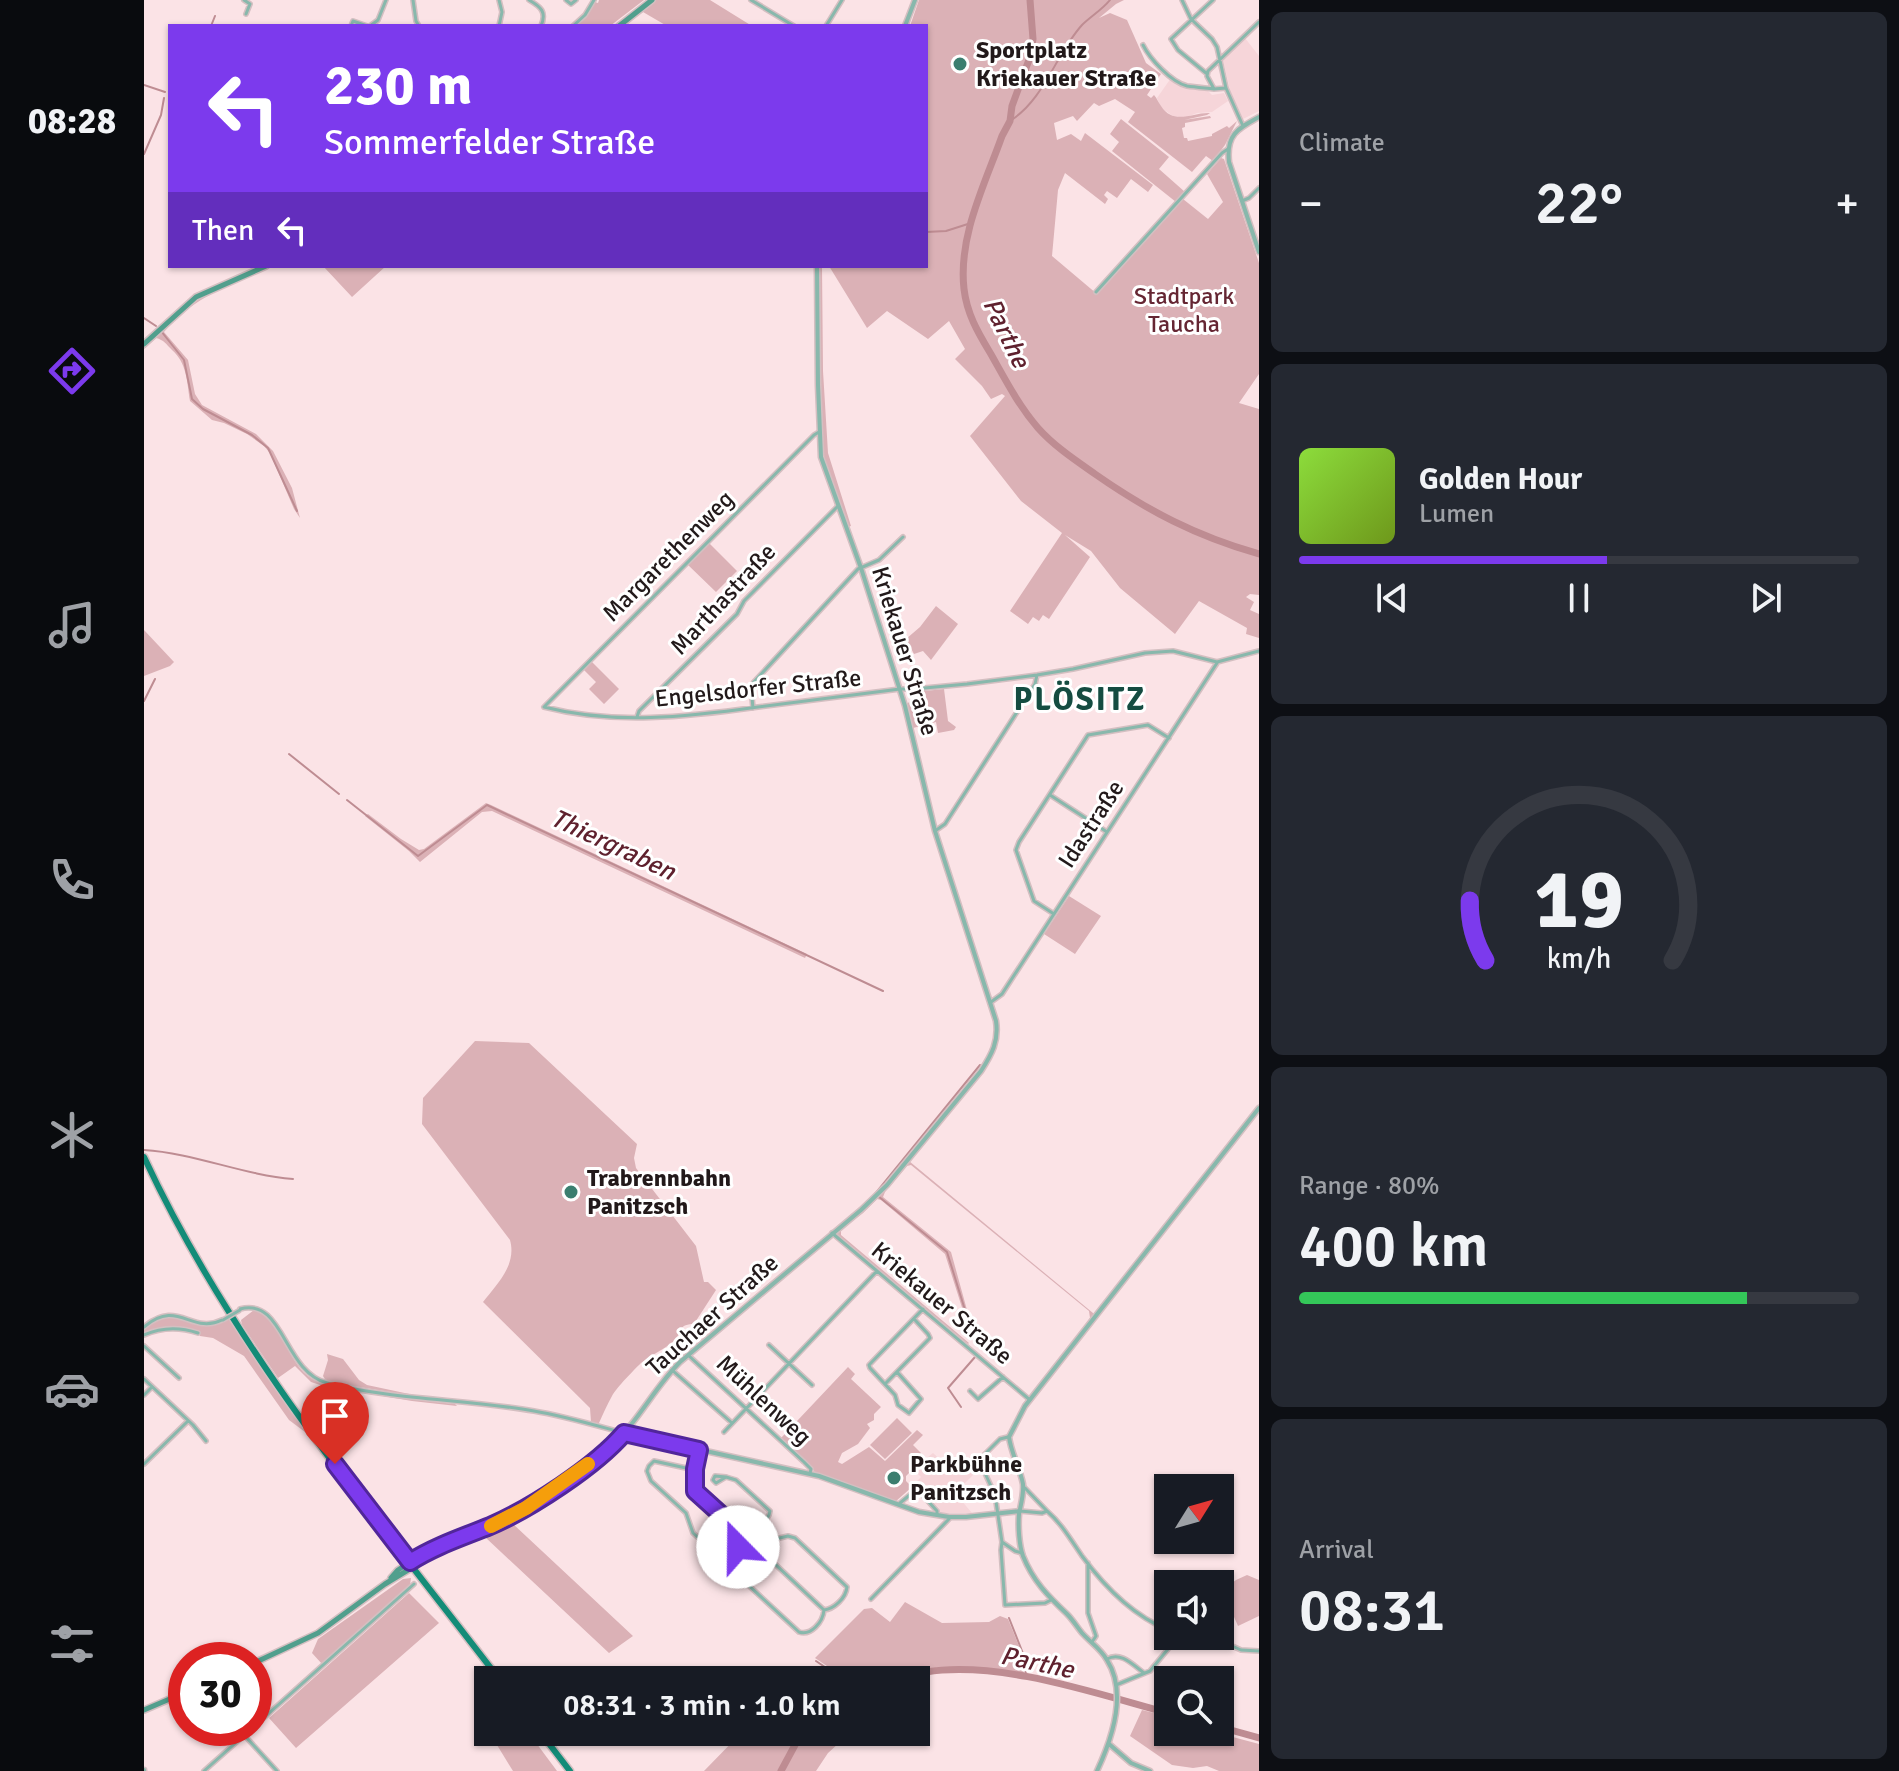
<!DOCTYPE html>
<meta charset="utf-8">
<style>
:root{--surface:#171b24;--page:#242831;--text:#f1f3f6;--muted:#9ea1a6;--line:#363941;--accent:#7c3aed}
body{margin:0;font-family:Signika,sans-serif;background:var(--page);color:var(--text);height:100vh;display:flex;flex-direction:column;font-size:30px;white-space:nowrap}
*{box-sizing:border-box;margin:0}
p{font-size:26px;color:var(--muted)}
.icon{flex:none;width:44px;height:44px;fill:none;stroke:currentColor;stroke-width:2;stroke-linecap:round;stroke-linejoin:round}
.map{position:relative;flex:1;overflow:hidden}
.side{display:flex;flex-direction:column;gap:12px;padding:12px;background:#0d0f14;width:640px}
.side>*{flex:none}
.top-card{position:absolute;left:24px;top:24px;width:760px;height:244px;border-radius:0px;box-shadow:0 2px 6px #0004;background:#7c3aed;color:#fff;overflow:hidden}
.needle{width:52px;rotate:53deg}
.controls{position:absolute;left:1010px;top:1474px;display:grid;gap:16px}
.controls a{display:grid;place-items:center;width:80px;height:80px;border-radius:0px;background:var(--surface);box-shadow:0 2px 6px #0004;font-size:40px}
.speed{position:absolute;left:24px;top:1642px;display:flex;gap:16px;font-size:40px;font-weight:700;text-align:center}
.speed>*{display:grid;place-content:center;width:104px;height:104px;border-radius:50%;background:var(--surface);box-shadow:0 2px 6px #0004;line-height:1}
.speed .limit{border:12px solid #d22;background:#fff;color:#111}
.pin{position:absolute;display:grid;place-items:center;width:68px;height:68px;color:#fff;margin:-82px -34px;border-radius:50% 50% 50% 0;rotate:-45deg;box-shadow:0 0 8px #0007}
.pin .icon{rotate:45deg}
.me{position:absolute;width:88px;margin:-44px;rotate:338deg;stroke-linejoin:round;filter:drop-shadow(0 0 6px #0008)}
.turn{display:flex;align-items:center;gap:28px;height:168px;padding:0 24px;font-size:36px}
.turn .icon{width:104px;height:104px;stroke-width:2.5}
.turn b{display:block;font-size:56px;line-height:68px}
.then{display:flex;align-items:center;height:76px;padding:0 24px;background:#0003;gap:16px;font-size:30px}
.big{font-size:60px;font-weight:600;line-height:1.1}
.side .card{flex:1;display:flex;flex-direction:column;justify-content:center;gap:12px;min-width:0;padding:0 28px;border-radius:12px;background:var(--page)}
.side .dial{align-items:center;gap:0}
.dial svg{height:208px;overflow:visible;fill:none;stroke:var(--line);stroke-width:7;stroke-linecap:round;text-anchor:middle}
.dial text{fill:var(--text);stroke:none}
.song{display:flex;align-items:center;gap:24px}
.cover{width:96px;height:96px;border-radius:12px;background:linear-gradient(135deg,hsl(90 70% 55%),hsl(80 70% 35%))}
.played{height:8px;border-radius:4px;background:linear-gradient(90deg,var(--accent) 55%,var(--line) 55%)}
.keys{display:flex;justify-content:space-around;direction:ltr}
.heat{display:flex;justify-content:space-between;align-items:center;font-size:44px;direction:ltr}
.charge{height:12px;border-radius:6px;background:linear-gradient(90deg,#34c759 80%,var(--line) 0)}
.trip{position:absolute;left:330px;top:1666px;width:456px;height:80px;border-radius:0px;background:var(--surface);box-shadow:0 2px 6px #0004;font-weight:600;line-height:80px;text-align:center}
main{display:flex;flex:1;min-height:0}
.dock{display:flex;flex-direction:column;width:144px;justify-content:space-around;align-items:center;background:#090b0e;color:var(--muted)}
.dock .icon{width:56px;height:56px}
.dock .selected{color:var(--accent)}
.dock b{font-size:36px;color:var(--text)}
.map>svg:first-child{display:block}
.built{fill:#f6d5d9}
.green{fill:#dbb1b6}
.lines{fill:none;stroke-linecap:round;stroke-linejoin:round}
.stream{stroke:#be8c92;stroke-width:2}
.river{stroke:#be8c92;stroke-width:7}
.minor-casing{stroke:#d4bfc1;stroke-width:6}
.tertiary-casing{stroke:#d4bfc1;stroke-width:7}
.secondary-casing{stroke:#d4bfc1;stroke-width:8}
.primary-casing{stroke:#d4bfc1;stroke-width:9}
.minor{stroke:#88b8ac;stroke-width:3}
.tertiary{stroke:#88b8ac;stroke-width:4}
.secondary{stroke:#519f8d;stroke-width:5}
.primary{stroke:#138c78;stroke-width:6}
.minor-bridge-casing{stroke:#d4bfc1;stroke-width:6;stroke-linecap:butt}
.minor-bridge{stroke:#88b8ac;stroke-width:3}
.route-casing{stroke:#51269a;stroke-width:20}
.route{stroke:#7c3aed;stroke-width:14}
.slow{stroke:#f59e0b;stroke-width:14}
.poi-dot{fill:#3b7e6f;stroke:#fff;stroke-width:3}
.labels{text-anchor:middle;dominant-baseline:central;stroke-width:6;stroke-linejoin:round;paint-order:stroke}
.poi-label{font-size:24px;font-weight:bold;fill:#22191a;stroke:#fff;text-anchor:start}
.park-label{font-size:24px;fill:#652633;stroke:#fff}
.street-label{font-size:24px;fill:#22191a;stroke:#fff}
.water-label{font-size:26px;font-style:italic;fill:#5f212e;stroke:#fff}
.district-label{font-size:32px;font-weight:bold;letter-spacing:2px;fill:#154c41;stroke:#fff}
</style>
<main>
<nav class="dock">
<b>08:28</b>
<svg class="icon selected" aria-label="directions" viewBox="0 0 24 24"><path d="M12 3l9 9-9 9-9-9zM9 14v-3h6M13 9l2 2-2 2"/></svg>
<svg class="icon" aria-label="music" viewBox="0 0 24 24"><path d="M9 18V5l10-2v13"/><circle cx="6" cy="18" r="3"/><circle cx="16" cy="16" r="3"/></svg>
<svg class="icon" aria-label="phone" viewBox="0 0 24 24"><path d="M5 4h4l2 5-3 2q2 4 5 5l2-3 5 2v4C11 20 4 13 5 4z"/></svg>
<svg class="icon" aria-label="climate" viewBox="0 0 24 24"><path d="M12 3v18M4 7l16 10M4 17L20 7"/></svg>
<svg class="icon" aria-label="car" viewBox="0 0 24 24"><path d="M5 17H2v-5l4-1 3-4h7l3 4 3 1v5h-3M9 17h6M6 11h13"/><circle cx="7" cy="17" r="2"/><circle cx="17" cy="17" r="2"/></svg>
<svg class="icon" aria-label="filters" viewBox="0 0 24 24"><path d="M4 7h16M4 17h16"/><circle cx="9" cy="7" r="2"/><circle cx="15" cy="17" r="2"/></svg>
</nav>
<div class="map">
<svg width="1115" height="1771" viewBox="0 0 1115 1771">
<rect width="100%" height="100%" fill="#fbe3e6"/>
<!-- built -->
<path class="built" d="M1101,38l14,18v55l-16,8 -13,-29 -7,-30z
M1027,78l12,8 25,5 4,4 12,-2 4,8 -16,11 -15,1 -12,5 -12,-2 -12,-8 -4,-10z
M789,1453l20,18 11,-12 13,7 2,3 -24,24 17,20h-32l-1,-5 -25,-24 7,-7 -8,-8z"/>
<!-- green -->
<path class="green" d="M455,0h45l-34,26h-34l11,-11 8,-13 3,1z
M511,0h55l42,26h-85l-24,-14 -19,14h-3z
M775,0h205l-8,4 -17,14 11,-5 17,7 19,43 15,11 -14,21 4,3 3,-3c3,3 4,7 7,11 13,20 32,6 49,7l-3,2 -23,5 26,-4 1,2 -26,5v4l-3,1 2,10h3l1,3 24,-5v-2l15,-8 2,2 8,-7 -12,24 -12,16 -7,-5 -14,16 -64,-50 7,-10 -20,-13 -16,7 -5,-3 -17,18 -4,-5 -19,7 3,17 14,-6 10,7 4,-8 68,52 -5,7 -17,-13 -14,19 -10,-7 -3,4 4,4 -3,5 -40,-31 -7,17 -6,66 45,38 86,-95 25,20 15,-17 -16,-28 14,-16 3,1 35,104v111l-20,29 20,6v186l-9,-1 -4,3 8,5 -4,8 9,4v24l-13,-4 1,-6 -48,-27 -24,33 -55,-46 -29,-37 -26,-16 25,22 -41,62 -6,-4 -4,6 -6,-4 -5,7 -18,-13 52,-78 -41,-32 -51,-65 35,-40 -3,-2 -11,5 -9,-13 -27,-27 10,-10 -16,-28 -21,18 -41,-28 -20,17 -38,-62h97v-240h-16z
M977,119l48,38 -10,12 26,23 -9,10 -64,-51 7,-9 -9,-8z
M125,266h5c-41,18 -81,30 -110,66l24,28 7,34 7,11 54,29 17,17 19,37 8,30 -6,-9 -24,-56 -6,-7 -17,-12 -23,-11 -12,-3 -22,-19c-3,-19 -3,-38 -18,-51 -6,-6 -8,-10 -16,-12l-12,11v-2l53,-48z
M179,266h63l-34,31z
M675,266h3l1,105 5,82 23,73 -4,1 -25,-73 -2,-49z
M565,543l28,28 -21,21 -29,-28z
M792,606l22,18 -27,36 -8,-9 -9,3 -8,-15 14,-12z
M0,630l30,32 -4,4 -26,10z
M447,661l28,28 -15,15 -15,-15 7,-7 -13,-13z
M800,689l4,32 8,6 -2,3 -16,3 -2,-11 -23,6 -6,-24 6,-6 2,-6z
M342,803l5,2 316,149 -2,4 -313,-147 -10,1 -62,50 -11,-11 -44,-35 3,-2 33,25 18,11 5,-1z
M925,896l32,20 -26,38 -31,-20z
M331,1041l54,2 108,101 -3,14 2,10 60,78 8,36h4l8,8 -22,34c-17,0 -11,9 -21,18 -10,8 -22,13 -32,21 -7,7 -24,24 -29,33 -5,9 -9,18 -13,27l-3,1 -90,-17 -91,-11 -81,-13 -8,-2 -3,-5 5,-16 -1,-6 16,5 16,21 8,5 47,10 96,12 81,15 -1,-14 -107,-106c14,-18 34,-37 27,-62l-88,-116 1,-26z
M765,1161l184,152 1,2 -26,34 22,-31 -1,-7 -178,-146 -4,1 -22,26 -2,5 68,55 24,87h-3l-27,-85 -64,-54 -4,-1 -14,14 -22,16v6l128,108 -1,1 -129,-107 -2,-5 34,-29z
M110,1310c26,8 33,50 54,66 15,11 36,12 54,15 31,5 62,10 93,13l2,2 -45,-5 -89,-15 -12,-4 -16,-16 -17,12 -36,-53 -1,-5z
M28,1316c27,6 29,16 58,3l78,112 -3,1 -16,-12 -45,-64 -31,-18 -13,-2 -1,-5c-18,-6 -38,-7 -55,3v-4c8,-9 16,-13 28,-14z
M704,1367l7,7 -4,5 30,28 -7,7v6l-7,4 3,4 -12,16 -16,9 -4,9 4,2 27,-17 16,14 32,-31 6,5 -10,10 8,8 -9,10 1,6 -7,7v5l6,6 -17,15 -80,-29 -3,-6 -31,-29z
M753,1418l15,15 -27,26 -15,-14z
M365,1520l3,3 121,113 -24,17 -124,-116z
M1103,1575l12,5v36l-21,10 -7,-16 -3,-24 8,-6z
M267,1578l-1,7 -5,5 -83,74 -10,-11 6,-14 85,-60z
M265,1593l30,30 -143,125 -27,-30z
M761,1602l37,21 47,-1 11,-6 8,3 15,37 1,19 -32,-5 -44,-2 -24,2 -37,10h-39l-33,-22 49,-49 8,-1 18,14z
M998,1710l16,4 -2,8 8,3 4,-5v12h46l45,12v27h-40l-12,-5 -14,2 -21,-3 -42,-29z
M346,1732h38l29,39h-44l-16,-26 2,-2z
M598,1732h58l-21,39h-75z
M660,1732h47l-23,21 -12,18h-33z"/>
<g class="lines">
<!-- stream -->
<path class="stream" d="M67,26l4,-10
M0,85l21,7
M866,121c35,-22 45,-66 72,-96 9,-9 20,-15 28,-25
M0,154l17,-39 3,-17
M782,232l20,-1 25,-8
M0,318l12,8
M17,331l23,29 8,39 11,10 49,26 16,13 29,63
M0,701l11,-22
M145,754l50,40
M203,800l71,56 69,-51 396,186
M0,1150c50,3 99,25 149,29
M731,1194l105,-129
M734,1196l69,56 27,87
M817,1407l-13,-19 27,-31
M865,1618l15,38 2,20
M672,1661l28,19"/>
<!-- river -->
<path class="river" d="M886,0l3,39 -3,18 -18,49 -2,15 -8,15c-17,48 -44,100 -38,153 3,26 15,45 28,67 14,25 27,50 46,72 16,18 37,32 57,46 53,37 101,62 164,80
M753,1680c10,-2 20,-7 29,-8 74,-12 171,22 242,41
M1076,1727l39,11
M637,1771l21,-39"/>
<defs>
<path id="minor" d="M100,0l6,4 -4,10
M269,0l3,21 3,5
M385,0c12,7 18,12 12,26
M422,0l5,4 5,-4
M607,0l43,26
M1038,0l9,19 21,20 5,8 9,41 17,38
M207,26l2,-5 14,5
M226,26l8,-6 8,-20
M355,26l3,-14 -3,-12
M429,26l12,-11 9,-15
M682,26l16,-26
M999,45c7,14 28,37 44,41 8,1 18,2 27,3
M1062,73l-28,-23 -7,-11 42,-39
M1082,88l-12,1 -7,-13 1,-5 51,-49
M1098,201l7,-3 10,-10
M952,292l126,-139 6,-4
M675,432l-5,3 -270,272c70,18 143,10 214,0 48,-6 95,-12 142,-18h14l53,-5 70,-9 36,-6 72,-16 28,-2 44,11 42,-11
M609,708l-2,-20 2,-5 105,-114 21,-9 24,-23
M493,717l2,-6 98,-97 7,-13 94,-95
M906,795l57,37
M791,831l10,-7 90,-140 2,-9
M910,914l-20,-13 -18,-51 3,-8 69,-107 60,-10 21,13
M847,1002l11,-8 215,-331
M688,1233l198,167
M96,1309c44,-12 43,62 87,74 67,17 139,16 207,28 30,5 60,14 90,22
M0,1327c34,-29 47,8 78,-7
M0,1335c18,-8 36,-8 54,-2
M625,1345l43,40
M0,1346l35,32
M544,1355l116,107 7,7 -1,4
M528,1370l60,53
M753,1372l24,27 -12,14 -11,-8 -3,-10 -25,-27 -1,-3 54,-56
M0,1379l49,46 13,16
M741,1384l45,-46 -2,-4 -13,-14
M826,1391l8,8 25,-22
M0,1395l8,-8
M580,1432l153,-161
M864,1437l-8,2 -21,21 16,35 7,47 13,9 7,2
M555,1450l-4,19v22l52,47
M0,1464l44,-43
M551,1470l-41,-9 -5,5 -2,5 4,10 35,32 7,20 19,17h14l20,-5
M571,1476l11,1 -10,6 -3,-3z
M582,1477l10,3 34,31 -1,4 -12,19
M881,1488l22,23
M756,1503l17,-14 20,22v4
M876,1511l22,2 5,-2c15,13 24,29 35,45 22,30 52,60 86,74
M601 1543a9 9 0 1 1 18 0a9 9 0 1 1-18 0Z
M858,1542l-1,8 4,55 40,-2 6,-3
M616,1550l64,60
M944,1563v50l8,23 -4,6
M575.5 1571a4.5 4.5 0 1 1 9 0a4.5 4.5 0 1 1-9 0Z
M585,1571h4l66,61c12,4 24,-10 25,-22 10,-1 22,-12 23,-23l-52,-49 -7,-2 -25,6
M727,1599l78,-80
M1066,1636l31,14 18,1
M963,1659c14,-8 26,6 37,14
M972,1685l34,-14 18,-22 7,-13
M101,1736l32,35
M60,1771l210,-187"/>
<path id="tertiary" d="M761,26l10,-26
M1115,117c-22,12 -33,18 -30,45l30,90
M480,1433l195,43 100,36 30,5h17l54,-6
M266,1562l26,-14
M269,1567c11,-7 20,-17 31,-22 25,-14 53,-22 79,-36 31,-16 59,-39 86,-61 28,-24 45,-60 71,-86l181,-152 26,-25 94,-114c11,-17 18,-30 15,-50l-61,-190 -30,-125 -44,-138 -40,-111 -3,-72 -1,-119
M965,1744l22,19 19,8
M0,1770v1
M953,1771c15,-32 31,-78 10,-111 -6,-11 -17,-18 -25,-27 -5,-6 -9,-13 -15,-19 -19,-18 -34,-33 -44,-58 -4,-11 -5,-30 -4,-42 2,-10 5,-20 4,-30 -3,-16 -12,-31 -14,-47l16,-31 234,-298"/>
<path id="secondary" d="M475,26l33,-26
M0,344l52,-47 70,-31
M247,1578l7,-8 12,-8
M110,1663l64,-30 67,-49 28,-17
M0,1710l42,-18"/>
<path id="primary" d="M0,1157c89,192 228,356 356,523
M396,1732l30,39"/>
</defs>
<!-- minor casing -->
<use href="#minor" class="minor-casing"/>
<!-- tertiary casing -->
<use href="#tertiary" class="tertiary-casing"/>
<!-- secondary casing -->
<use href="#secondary" class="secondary-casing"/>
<!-- primary casing -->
<use href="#primary" class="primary-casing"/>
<!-- minor -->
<use href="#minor" class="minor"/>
<!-- tertiary -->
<use href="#tertiary" class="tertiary"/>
<!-- secondary -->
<use href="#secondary" class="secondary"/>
<!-- primary -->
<use href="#primary" class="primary"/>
<defs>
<path id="minor-bridge" d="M79,1320l17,-10"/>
</defs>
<!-- minor-bridge casing -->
<use href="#minor-bridge" class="minor-bridge-casing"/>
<!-- minor-bridge -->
<use href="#minor-bridge" class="minor-bridge"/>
</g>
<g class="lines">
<defs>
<path id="route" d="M191,1464l75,98c25,-16 53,-25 80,-36 40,-17 106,-60 134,-93l75,17 -4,19v22l52,47 -1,7 -8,2"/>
</defs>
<!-- route casing -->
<use href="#route" class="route-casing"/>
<!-- route -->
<use href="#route" class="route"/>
<!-- slow -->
<path class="slow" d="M347,1526l35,-18 62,-44"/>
</g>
<!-- markers -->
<g class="poi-dot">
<circle cx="816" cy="64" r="8"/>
<circle cx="427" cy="1192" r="8"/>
<circle cx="750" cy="1478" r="8"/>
</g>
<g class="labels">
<!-- poi labels -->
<g class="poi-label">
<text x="832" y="50">Sportplatz<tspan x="832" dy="28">Kriekauer Straße</tspan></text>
<text x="443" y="1178">Trabrennbahn<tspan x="443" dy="28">Panitzsch</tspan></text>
<text x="766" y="1464">Parkbühne<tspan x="766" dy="28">Panitzsch</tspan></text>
</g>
<!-- park labels -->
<g class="park-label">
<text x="1040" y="296">Stadtpark<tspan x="1040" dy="28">Taucha</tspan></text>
</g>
<!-- street labels -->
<g class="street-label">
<text transform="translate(524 556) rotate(-45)">Margarethenweg</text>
<text transform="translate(579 599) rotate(-47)">Marthastraße</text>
<text transform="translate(761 651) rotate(73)">Kriekauer Straße</text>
<text transform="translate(614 688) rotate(-6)">Engelsdorfer Straße</text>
<text transform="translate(947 824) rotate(-57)">Idastraße</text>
<text transform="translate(798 1303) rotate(40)">Kriekauer Straße</text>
<text transform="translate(568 1315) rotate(-42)">Tauchaer Straße</text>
<text transform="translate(620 1400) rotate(43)">Mühlenweg</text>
</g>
<!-- water labels -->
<g class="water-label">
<text transform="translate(862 333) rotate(64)">Parthe</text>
<text transform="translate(469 845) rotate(25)">Thiergraben</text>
<text transform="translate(893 1663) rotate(12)">Parthe</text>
</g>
<!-- district labels -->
<g class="district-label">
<text x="936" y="699">PLÖSITZ</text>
</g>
</g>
</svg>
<div class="controls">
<a><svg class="needle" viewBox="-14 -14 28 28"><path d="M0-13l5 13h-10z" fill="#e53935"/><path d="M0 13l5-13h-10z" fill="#9ea1a6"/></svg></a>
<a><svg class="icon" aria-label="sound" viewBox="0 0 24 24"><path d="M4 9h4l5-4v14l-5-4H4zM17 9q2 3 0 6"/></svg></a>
<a><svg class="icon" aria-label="search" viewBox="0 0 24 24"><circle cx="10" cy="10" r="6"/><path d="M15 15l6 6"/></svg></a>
</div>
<div class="speed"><div class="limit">30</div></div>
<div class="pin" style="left:191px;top:1464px;background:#d93025"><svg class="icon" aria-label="arrive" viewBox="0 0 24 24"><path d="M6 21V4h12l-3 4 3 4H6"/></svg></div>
<svg class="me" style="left:594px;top:1547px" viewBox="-20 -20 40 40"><circle r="19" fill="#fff"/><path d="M0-13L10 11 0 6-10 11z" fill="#7c3aed"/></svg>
<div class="trip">08:31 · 3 min · 1.0 km</div>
<div class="top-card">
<div class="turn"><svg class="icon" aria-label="left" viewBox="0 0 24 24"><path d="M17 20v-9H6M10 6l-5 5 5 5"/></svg><div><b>230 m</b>Sommerfelder Straße</div></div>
<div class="then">Then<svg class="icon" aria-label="left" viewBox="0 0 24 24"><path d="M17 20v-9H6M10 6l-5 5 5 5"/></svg></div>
</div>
</div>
<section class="side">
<div class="card"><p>Climate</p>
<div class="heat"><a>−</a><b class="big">22°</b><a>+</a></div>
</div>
<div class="card">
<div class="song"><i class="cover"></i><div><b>Golden Hour</b><p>Lumen</p></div></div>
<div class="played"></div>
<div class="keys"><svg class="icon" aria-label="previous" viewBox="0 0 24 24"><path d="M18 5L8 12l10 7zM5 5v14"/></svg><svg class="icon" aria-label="pause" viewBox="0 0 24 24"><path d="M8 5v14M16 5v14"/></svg><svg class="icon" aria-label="next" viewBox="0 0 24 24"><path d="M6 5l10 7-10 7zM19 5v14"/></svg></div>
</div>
<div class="card dial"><svg viewBox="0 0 100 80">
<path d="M14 69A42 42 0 1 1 86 69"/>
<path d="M14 69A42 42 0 0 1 8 46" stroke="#7c3aed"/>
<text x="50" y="56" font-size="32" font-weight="700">19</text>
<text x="50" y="72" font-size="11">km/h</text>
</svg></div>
<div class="card"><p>Range · 80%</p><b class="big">400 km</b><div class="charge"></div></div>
<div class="card"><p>Arrival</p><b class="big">08:31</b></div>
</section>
</main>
